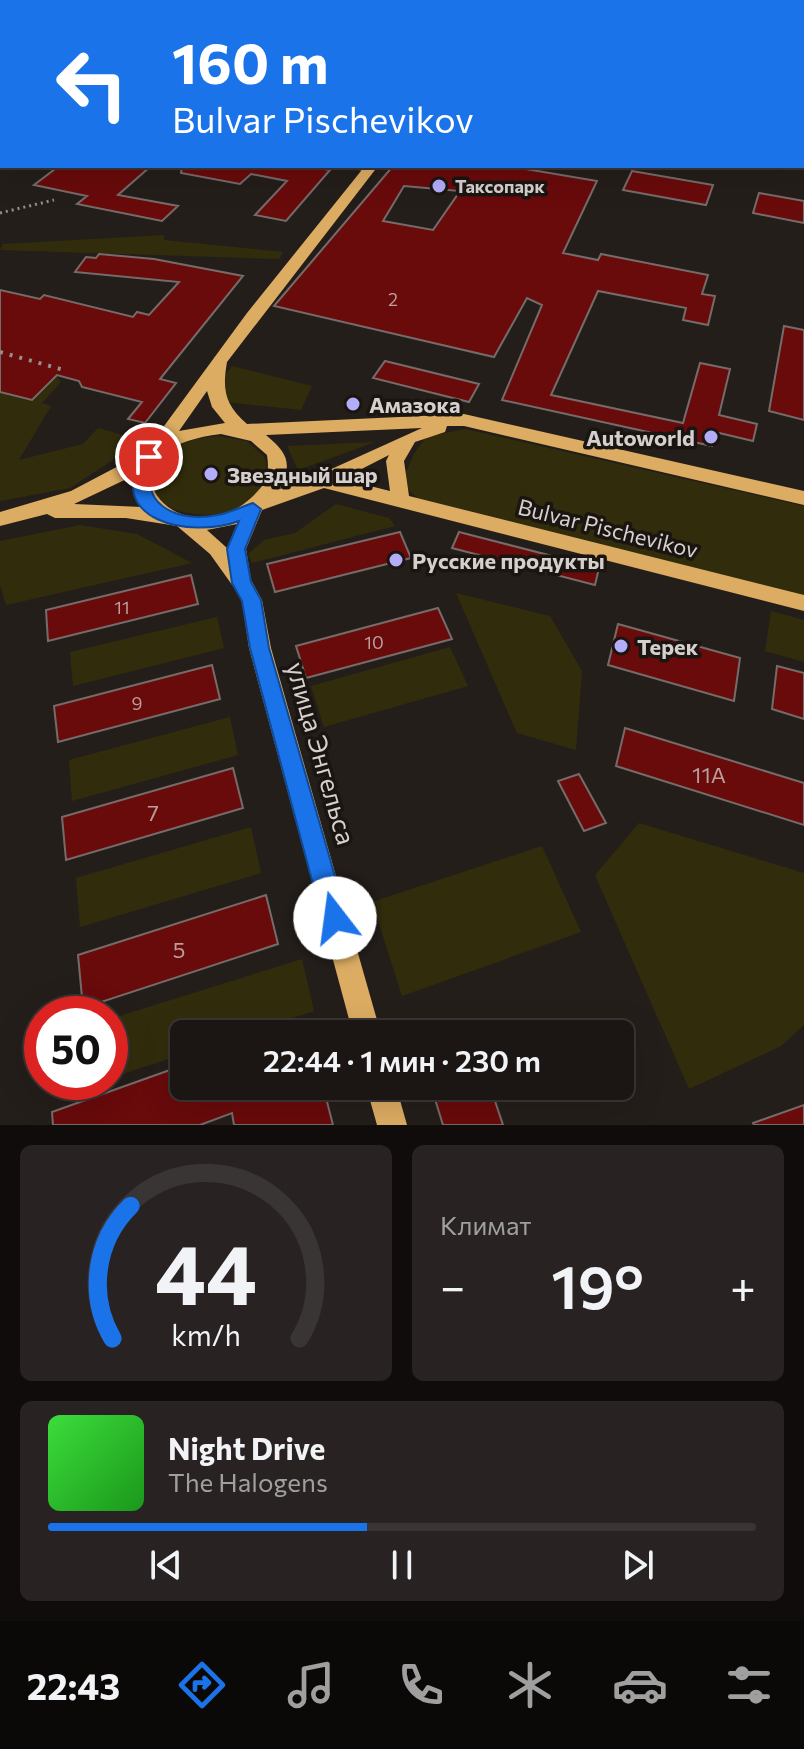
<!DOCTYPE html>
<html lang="ru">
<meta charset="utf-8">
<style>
:root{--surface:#1b1614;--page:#282322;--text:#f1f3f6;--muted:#a09fa0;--line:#393534;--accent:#1a73e8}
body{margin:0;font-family:Commissioner,sans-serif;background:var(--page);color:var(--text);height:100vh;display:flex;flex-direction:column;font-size:30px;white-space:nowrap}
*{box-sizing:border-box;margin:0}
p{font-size:26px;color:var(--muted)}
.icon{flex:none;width:44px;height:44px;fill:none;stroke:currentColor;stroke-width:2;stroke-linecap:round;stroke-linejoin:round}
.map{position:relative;height:1125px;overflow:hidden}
.drawer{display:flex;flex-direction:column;gap:20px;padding:20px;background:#0f0c0b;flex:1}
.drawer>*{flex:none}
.hud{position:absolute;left:0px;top:0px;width:804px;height:168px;box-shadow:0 8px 32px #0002,0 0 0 2px var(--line);background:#1a73e8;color:#fff;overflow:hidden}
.speed{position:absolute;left:24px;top:996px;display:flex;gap:16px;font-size:40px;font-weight:700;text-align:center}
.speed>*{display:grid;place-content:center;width:104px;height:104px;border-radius:50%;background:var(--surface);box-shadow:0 8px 32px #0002,0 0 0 2px var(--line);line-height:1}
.speed .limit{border:12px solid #d22;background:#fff;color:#111}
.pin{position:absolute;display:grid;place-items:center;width:68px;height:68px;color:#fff;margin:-34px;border:4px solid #fff;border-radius:50%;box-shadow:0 2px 8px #0007}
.me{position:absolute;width:88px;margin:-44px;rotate:345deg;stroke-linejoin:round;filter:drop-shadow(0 0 6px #0008)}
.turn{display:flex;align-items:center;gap:28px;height:168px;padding:0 40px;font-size:36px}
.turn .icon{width:104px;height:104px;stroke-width:2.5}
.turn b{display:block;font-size:56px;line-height:68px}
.big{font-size:60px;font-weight:600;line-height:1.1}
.drawer .card{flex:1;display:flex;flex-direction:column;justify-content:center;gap:12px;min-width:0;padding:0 28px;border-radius:12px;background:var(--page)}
.drawer .dial{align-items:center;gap:0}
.dial svg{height:208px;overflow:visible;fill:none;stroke:var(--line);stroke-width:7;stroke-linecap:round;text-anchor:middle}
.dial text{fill:var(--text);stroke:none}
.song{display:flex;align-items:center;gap:24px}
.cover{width:96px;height:96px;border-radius:12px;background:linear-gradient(135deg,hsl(120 70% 55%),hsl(120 70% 35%))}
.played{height:8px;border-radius:4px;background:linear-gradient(90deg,var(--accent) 45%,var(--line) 45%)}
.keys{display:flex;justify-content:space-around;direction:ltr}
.heat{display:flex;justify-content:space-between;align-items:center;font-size:44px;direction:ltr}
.drawer .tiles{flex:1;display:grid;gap:20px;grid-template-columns:1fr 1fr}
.card:last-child{grid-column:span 2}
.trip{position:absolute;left:170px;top:1020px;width:464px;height:80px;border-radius:12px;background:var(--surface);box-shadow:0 8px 32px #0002,0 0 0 2px var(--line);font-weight:600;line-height:80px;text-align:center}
.tabs{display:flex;height:128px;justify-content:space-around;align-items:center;background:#0b0908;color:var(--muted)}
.tabs .icon{width:56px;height:56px}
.tabs .active{color:var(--accent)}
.tabs b{font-size:36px;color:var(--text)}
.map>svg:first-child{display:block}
.green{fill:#312d0c}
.building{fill:#690a0b;stroke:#756c6a;stroke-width:2;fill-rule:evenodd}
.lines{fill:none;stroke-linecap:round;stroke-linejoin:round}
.minor{fill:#7c6644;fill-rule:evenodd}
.major{fill:#dcac62;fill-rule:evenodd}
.rail-far1{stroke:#958f8d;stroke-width:3;stroke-dasharray:2 4;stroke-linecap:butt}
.rail{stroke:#958f8d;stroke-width:4;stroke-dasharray:3 7;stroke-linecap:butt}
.route{fill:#1a73e8;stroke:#114b97;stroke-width:2}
.poi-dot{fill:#b3adf9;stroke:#1b1511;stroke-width:3}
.labels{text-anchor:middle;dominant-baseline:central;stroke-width:7;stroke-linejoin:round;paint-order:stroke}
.far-poi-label{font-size:18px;font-weight:bold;fill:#d5d0ce;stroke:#1b1511;text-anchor:start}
.number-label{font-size:18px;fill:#ba9e9d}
.poi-label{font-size:22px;font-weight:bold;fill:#d5d0ce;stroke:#1b1511;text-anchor:start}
.street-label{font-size:22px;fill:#d5d0ce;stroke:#1b1511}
.near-number-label{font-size:22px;fill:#ba9e9d}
.near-street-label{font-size:26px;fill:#d5d0ce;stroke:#1b1511}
</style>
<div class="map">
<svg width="804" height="1125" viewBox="0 0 804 1125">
<rect width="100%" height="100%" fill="#241e1a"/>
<!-- green -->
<path class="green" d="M164,235v5l119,12 -4,7 -279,-9 3,-6z
M232,366l80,20 -11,24 -75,-8 -10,-15z
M56,376l5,6 -19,21 9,3 -32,54 64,-16 15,-16 35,10 -20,22 -43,28 -70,13v-109l31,8z
M465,429l339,77v90l-387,-98 -9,-9 -4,-12 10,-23 12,-17z
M218,436l28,5 18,15c28,81 -151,73 -106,6 14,-19 38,-24 60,-26z
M375,442l-77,28 -11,-24z
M336,504l53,14 6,8 -143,37 -4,-9 16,-14 31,-7z
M80,525l57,9 55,29 -186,42 -6,-20v-44z
M456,593l94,23 32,55 -6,79 -59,-17z
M771,611l33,9v42l-39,-11z
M217,617l7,31 -151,38 -3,-34z
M450,647l18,39 -144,41 -13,-41z
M230,717l8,38 -166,46 -3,-41z
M639,823l165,50v152l-23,21 -92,43 -94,-214z
M251,827l10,46 -181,54 -4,-49z
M542,846l39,86 -179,64 -30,-94z
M302,959l12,52 -71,23h-59v20l-74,24v-59z"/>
<!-- building -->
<path class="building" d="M59,166h92l-33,29 60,11 -16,15 -85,-17 10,-8 -53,-11z
M182,166h123l25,4 -44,51 -31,-6 32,-34 -36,-7 -11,10 -59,-11z
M393,166h115l89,15 -34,72 35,7 3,-6 107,21 -6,19 13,2 -7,29 -25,-5 3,-12 -88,-17 -47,104 132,28 17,-60 30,6 -11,46 38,9 -4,17 -38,-9 -3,14 -210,-46 40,-95 -15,-7 -33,59 -220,-51zM404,186l56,5 -27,39 -50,-9z
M632,171l81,14 -7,20 -83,-15z
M759,193l45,8v22l-51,-10z
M99,254l55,5 89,17 -83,103 16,4 -31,40 -17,-4 14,-17 -60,-15 -3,-6 -22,-6 -25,25 -32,-8v-102l40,9 4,-4 89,22 4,-5 12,3 30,-33 -104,-10 11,-15 10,1z
M784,326l20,4v90l-35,-9z
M385,361l94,23 -10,18 -96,-24z
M400,532l11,26 -136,34 -8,-28z
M459,532l140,36 -4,17 -143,-37z
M191,575l7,29 -150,37 -2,-31z
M438,608l14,31 -146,39 -10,-32z
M618,624l122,34 -6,43 -126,-36z
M212,665l8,34 -162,43 -4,-36z
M777,666l27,7v46l-32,-10z
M625,728l179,55v42l-188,-59z
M233,768l10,40 -177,52 -4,-43z
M579,774l27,49 -22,8 -26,-50z
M266,895l12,49 -195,64 -5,-53z
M184,1065v21h109l3,10 27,-10 10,39h-99l-2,-12 -32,12h-147l-1,-13z
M464,1086h26l13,39h-60l-9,-29z
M804,1105v20h-50l-1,-2z"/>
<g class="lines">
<!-- minor -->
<path class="minor" d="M0,138h2v8h-2z
M345,166h27l3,3 -6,4z"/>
<!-- major -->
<path class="major" d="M169,0h23l2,2h-23z
M493,0h10l-11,2z
M802,83h2v6h-2z
M365,166h13l-151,196c-5,28 -2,43 20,62l217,-10 340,77v14l-340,-79h-17l-2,6 -30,10 -11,19 5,35 395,99v16l-480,-123 -62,22 -16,39 5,31 11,20 9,48 110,386h-28l-104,-386 -7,-47 -7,-12 -25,-35 -33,-28 -51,-8h-71l-8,-4 -47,12v-14l71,-21 74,-39 102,-139zM207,391l5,16 13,16 -46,8zM422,428l-106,48 -36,13c13,-27 7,-36 -14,-54zM221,434l30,7 16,14c3,20 -1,29 -16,43 -72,65 -167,-48 -30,-64zM389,455l-3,6 4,30 -48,-12zM133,476v13l9,18 -68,-3zM237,524l-10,24 -20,-18z
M366,1086h30l11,39h-30z"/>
<!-- rail-far1 -->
<path class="rail-far1" d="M0,213l54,-13"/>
<!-- rail -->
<path class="rail" d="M0,352l64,18"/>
</g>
<!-- route -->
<path class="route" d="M149,451l8,6c-24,45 19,67 60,58 12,-2 24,-8 36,-12l8,6 -16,40 6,33 10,18 8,48 78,270 -4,8 -8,4 -9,-4 -4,-8 -72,-270 -8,-47 -10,-18 -5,-34 12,-28c-49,18 -136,0 -96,-68z"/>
<!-- markers -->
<g class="poi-dot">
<circle cx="439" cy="186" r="8"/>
<circle cx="353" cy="404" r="8"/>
<circle cx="711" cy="437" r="8"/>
<circle cx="211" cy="474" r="8"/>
<circle cx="396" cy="560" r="8"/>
<circle cx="621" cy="646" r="8"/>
</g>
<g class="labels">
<!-- far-poi labels -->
<g class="far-poi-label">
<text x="455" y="186">Таксопарк</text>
</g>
<!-- number labels -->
<g class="number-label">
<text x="393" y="299">2</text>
<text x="122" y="607">11</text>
<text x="374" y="642">10</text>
<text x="137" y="703">9</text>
</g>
<!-- poi labels -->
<g class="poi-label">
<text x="369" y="404">Амазока</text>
<text x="695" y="437" text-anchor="end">Autoworld</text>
<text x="227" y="474">Звездный шар</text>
<text x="412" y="560">Русские продукты</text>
<text x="637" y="646">Терек</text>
</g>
<!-- street labels -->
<g class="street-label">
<text transform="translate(608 528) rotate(14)">Bulvar Pischevikov</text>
</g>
<!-- near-number labels -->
<g class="near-number-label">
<text x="709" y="774">11А</text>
<text x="153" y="812">7</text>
<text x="179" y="949">5</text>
</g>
<!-- near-street labels -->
<g class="near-street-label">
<text transform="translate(322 753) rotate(74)">улица Энгельса</text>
</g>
</g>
</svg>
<div class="speed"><div class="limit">50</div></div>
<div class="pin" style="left:149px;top:457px;background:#d93025"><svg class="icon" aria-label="arrive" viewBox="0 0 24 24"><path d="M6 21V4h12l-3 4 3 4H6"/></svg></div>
<svg class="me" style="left:335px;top:918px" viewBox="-20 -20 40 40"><circle r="19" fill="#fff"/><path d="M0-13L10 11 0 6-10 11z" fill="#1a73e8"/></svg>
<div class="trip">22:44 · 1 мин · 230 m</div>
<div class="hud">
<div class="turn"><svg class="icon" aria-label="left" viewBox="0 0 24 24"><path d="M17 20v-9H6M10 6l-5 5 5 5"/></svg><div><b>160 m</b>Bulvar Pischevikov</div></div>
</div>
</div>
<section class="drawer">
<div class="tiles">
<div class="card dial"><svg viewBox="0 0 100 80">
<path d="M14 69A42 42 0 1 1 86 69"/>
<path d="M14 69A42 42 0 0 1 21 18" stroke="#1a73e8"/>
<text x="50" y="56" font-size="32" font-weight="700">44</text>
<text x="50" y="72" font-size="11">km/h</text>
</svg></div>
<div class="card"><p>Климат</p>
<div class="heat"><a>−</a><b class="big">19°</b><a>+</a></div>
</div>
<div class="card">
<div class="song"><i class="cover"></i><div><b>Night Drive</b><p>The Halogens</p></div></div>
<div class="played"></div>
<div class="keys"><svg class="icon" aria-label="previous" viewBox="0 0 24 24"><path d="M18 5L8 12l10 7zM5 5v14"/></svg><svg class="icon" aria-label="pause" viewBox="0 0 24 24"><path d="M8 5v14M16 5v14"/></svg><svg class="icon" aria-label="next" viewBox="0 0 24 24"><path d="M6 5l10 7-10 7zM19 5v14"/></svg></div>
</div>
</div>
</section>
<nav class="tabs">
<b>22:43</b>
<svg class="icon active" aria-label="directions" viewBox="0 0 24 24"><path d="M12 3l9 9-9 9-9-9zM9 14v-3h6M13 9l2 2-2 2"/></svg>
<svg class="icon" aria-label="music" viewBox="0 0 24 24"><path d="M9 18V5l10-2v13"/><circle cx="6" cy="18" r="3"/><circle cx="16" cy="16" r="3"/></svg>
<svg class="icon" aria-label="phone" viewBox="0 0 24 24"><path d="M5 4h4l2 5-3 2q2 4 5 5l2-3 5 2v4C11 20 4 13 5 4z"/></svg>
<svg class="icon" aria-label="climate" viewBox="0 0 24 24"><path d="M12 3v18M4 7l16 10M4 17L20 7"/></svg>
<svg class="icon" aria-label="car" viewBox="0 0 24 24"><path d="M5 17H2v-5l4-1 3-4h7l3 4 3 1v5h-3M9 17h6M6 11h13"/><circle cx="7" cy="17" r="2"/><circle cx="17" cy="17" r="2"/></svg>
<svg class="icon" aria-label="filters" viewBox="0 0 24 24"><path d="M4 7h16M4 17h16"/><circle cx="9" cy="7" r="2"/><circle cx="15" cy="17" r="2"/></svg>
</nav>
